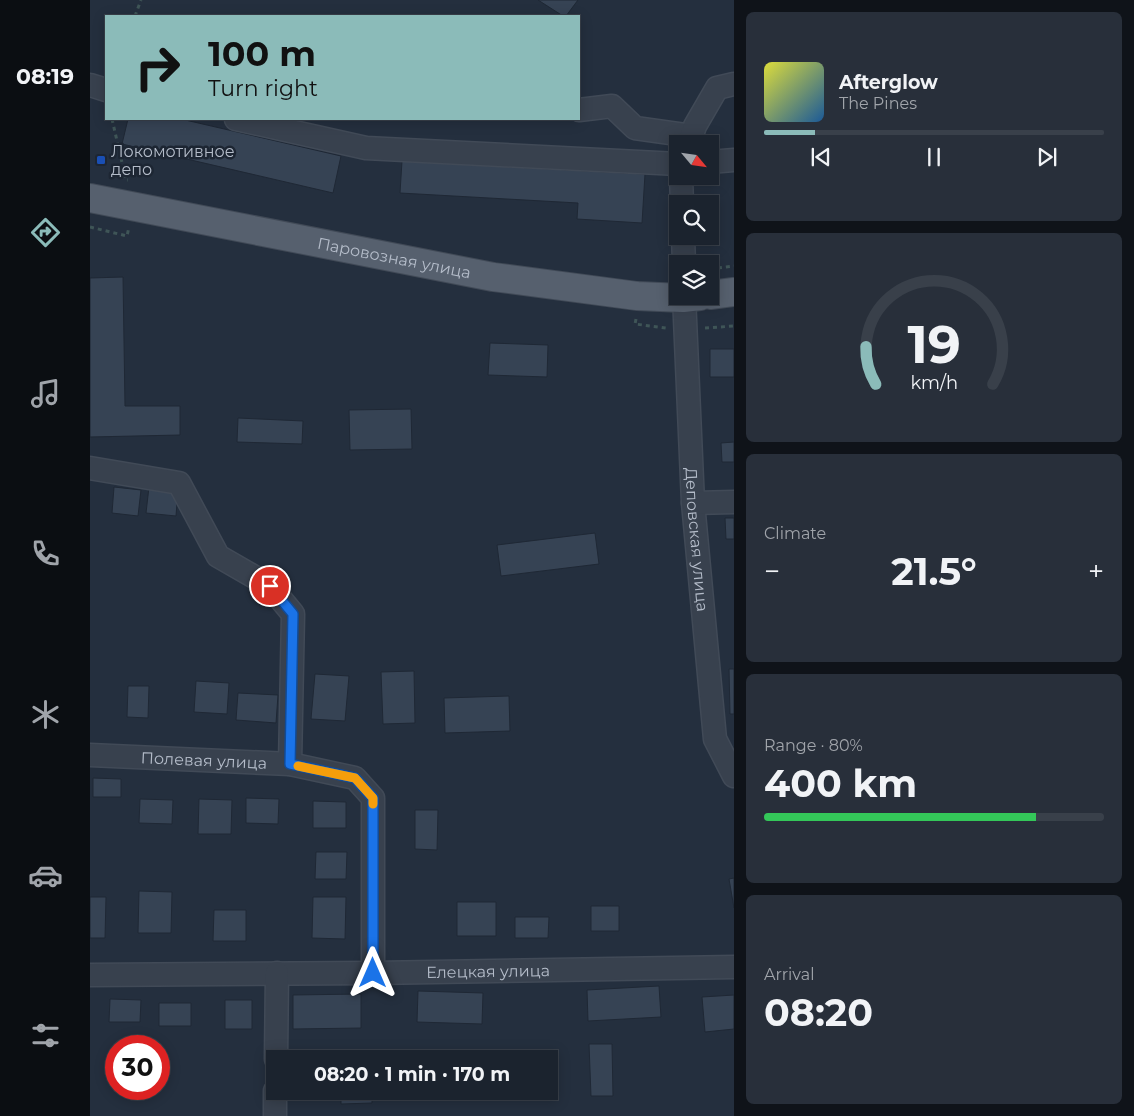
<!DOCTYPE html>
<meta charset="utf-8">
<style>
:root{--surface:#1b232e;--page:#282f3a;--text:#f1f3f6;--muted:#a0a4aa;--line:#39404a;--accent:#8bbbb9}
body{margin:0;font-family:Montserrat,sans-serif;background:var(--page);color:var(--text);height:100vh;display:flex;flex-direction:column;font-size:19px;white-space:nowrap}
*{box-sizing:border-box;margin:0}
p{font-size:16px;color:var(--muted)}
.icon{flex:none;width:28px;height:28px;fill:none;stroke:currentColor;stroke-width:2;stroke-linecap:round;stroke-linejoin:round}
.map{position:relative;flex:1;overflow:hidden}
.panel{display:flex;flex-direction:column;gap:12px;padding:12px;background:#0f1319;width:400px}
.panel>*{flex:none}
.hud{position:absolute;left:15px;top:15px;width:475px;height:105px;border-radius:0px;box-shadow:0 2px 12px #0003,0 0 0 1px var(--line);background:#8bbbb9;color:#111;overflow:hidden}
.needle{width:32px;rotate:119deg}
.tools{position:absolute;left:579px;top:135px;display:grid;gap:10px}
.tools a{display:grid;place-items:center;width:50px;height:50px;border-radius:0px;background:var(--surface);box-shadow:0 2px 12px #0003,0 0 0 1px var(--line);font-size:25px}
.speed{position:absolute;left:15px;top:1035px;display:flex;gap:10px;font-size:25px;font-weight:700;text-align:center}
.speed>*{display:grid;place-content:center;width:65px;height:65px;border-radius:50%;background:var(--surface);box-shadow:0 2px 12px #0003,0 0 0 1px var(--line);line-height:1}
.speed .limit{border:8px solid #d22;background:#fff;color:#111}
.pin{position:absolute;display:grid;place-items:center;width:42px;height:42px;color:#fff;margin:-21px;border:2px solid #fff;border-radius:50%;box-shadow:0 1px 5px #0007}
.me{position:absolute;width:55px;margin:-28px;rotate:0deg;stroke-linejoin:round;filter:drop-shadow(0 0 4px #0008)}
.turn{display:flex;align-items:center;gap:18px;height:105px;padding:0 20px;font-size:22px}
.turn .icon{width:65px;height:65px;stroke-width:2.5}
.turn b{display:block;font-size:35px;line-height:42px}
.big{font-size:38px;font-weight:700;line-height:1.1}
.panel .tile{flex:1;display:flex;flex-direction:column;justify-content:center;gap:8px;min-width:0;padding:0 18px;border-radius:8px;background:var(--page)}
.panel .dial{align-items:center;gap:0}
.dial svg{height:130px;overflow:visible;fill:none;stroke:var(--line);stroke-width:7;stroke-linecap:round;text-anchor:middle}
.dial text{fill:var(--text);stroke:none}
.song{display:flex;align-items:center;gap:15px}
.cover{width:60px;height:60px;border-radius:8px;background:linear-gradient(135deg,hsl(60 70% 55%),hsl(210 70% 35%))}
.played{height:5px;border-radius:2px;background:linear-gradient(90deg,var(--accent) 15%,var(--line) 15%)}
.keys{display:flex;justify-content:space-around;direction:ltr}
.heat{display:flex;justify-content:space-between;align-items:center;font-size:28px;direction:ltr}
.charge{height:8px;border-radius:4px;background:linear-gradient(90deg,#34c759 80%,var(--line) 0)}
.trip{position:absolute;left:176px;top:1050px;width:292px;height:50px;border-radius:0px;background:var(--surface);box-shadow:0 2px 12px #0003,0 0 0 1px var(--line);font-weight:700;line-height:50px;text-align:center}
main{display:flex;flex:1;min-height:0}
.menu{display:flex;flex-direction:column;width:90px;justify-content:space-around;align-items:center;background:#0b0e12;color:var(--muted)}
.menu .icon{width:35px;height:35px}
.menu .on{color:var(--accent)}
.menu b{font-size:22px;color:var(--text)}
.map>svg:first-child{display:block}
.building{fill:#364354;stroke:#1f2835}
.lines{fill:none;stroke-linecap:round;stroke-linejoin:round}
.minor-casing{stroke:#414a57;stroke-width:25}
.major-casing{stroke:#414a57;stroke-width:30}
.path{stroke:#3f5557;stroke-width:3;stroke-dasharray:4 4;stroke-linecap:butt}
.minor{stroke:#38414e;stroke-width:22}
.major{stroke:#56606e;stroke-width:28}
.route-casing{stroke:#114b97;stroke-width:12}
.route{stroke:#1a73e8;stroke-width:9}
.slow{stroke:#f59e0b;stroke-width:9}
.transit-dot{fill:#1a4fb4;stroke:#1d2633;stroke-width:2}
.labels{text-anchor:middle;dominant-baseline:central;stroke-width:5;stroke-linejoin:round;paint-order:stroke}
.poi-label{font-size:16px;fill:#b4bcc9;stroke:#1d2633;text-anchor:start}
.street-label{font-size:16px;fill:#b4bcc9;stroke:#1d2633}
</style>
<main>
<nav class="menu">
<b>08:19</b>
<svg class="icon on" aria-label="directions" viewBox="0 0 24 24"><path d="M12 3l9 9-9 9-9-9zM9 14v-3h6M13 9l2 2-2 2"/></svg>
<svg class="icon" aria-label="music" viewBox="0 0 24 24"><path d="M9 18V5l10-2v13"/><circle cx="6" cy="18" r="3"/><circle cx="16" cy="16" r="3"/></svg>
<svg class="icon" aria-label="phone" viewBox="0 0 24 24"><path d="M5 4h4l2 5-3 2q2 4 5 5l2-3 5 2v4C11 20 4 13 5 4z"/></svg>
<svg class="icon" aria-label="climate" viewBox="0 0 24 24"><path d="M12 3v18M4 7l16 10M4 17L20 7"/></svg>
<svg class="icon" aria-label="car" viewBox="0 0 24 24"><path d="M5 17H2v-5l4-1 3-4h7l3 4 3 1v5h-3M9 17h6M6 11h13"/><circle cx="7" cy="17" r="2"/><circle cx="17" cy="17" r="2"/></svg>
<svg class="icon" aria-label="filters" viewBox="0 0 24 24"><path d="M4 7h16M4 17h16"/><circle cx="9" cy="7" r="2"/><circle cx="15" cy="17" r="2"/></svg>
</nav>
<div class="map">
<svg width="644" height="1116" viewBox="0 0 644 1116">
<rect width="100%" height="100%" fill="#242f3e"/>
<!-- building -->
<path class="building" d="M448,0h40l-12,16h-3z
M38,119h53l160,37 -8,37 -211,-49z
M312,161l243,13 -3,49 -65,-4 1,-16 -178,-10z
M33,277l2,129h55v29l-90,2v-159z
M400,343l58,2 -1,32 -59,-2z
M620,349h24v28h-24z
M321,409l1,40 -62,1 -1,-40z
M148,418l65,3 -1,23 -65,-2z
M644,442v20h-12l-1,-19z
M24,487l27,3 -3,26 -26,-3z
M59,487l29,3 -2,26 -30,-3z
M635,518h9v21h-8z
M505,533l4,31 -98,12 -4,-31z
M639,669h5v45h-4z
M324,671l1,52 -32,1 -2,-52z
M225,674l34,2 -4,45 -34,-2z
M106,681l33,2 -2,31 -33,-2z
M38,686h21l-1,32 -21,-1z
M148,693l40,2 -2,28 -40,-3z
M419,696l1,35 -65,2 -1,-35z
M3,778l28,1v18h-28z
M156,798l33,1 -1,25 -32,-1z
M50,799l33,1 -1,24 -33,-1z
M109,799l33,1 -1,34h-33z
M223,801l33,1v26h-33z
M325,810h23l-1,40 -22,-1z
M226,852h31l-1,27h-31z
M644,878v30l-5,-29z
M49,891l33,1 -1,41h-33z
M0,897h16l-1,41h-15z
M223,897h33l-1,42 -33,-1z
M367,902h39v34h-39z
M501,906h28v25h-28z
M124,910h32v31h-33z
M425,917h34l-1,21h-33z
M569,986l2,31 -73,4 -1,-31z
M328,991l65,2 -1,31 -65,-2z
M271,994v34l-68,1v-34z
M644,995v34l-29,3 -3,-35z
M20,999l31,1 -1,22h-31z
M135,1000h27v29h-27z
M69,1003h32v23h-32z
M499,1044h23l1,52h-22z
M251,1091h31v12l-31,1z"/>
<g class="lines">
<defs>
<g id="minor">
<path d="M0,85l16,5"/>
<path d="M489,110l33,-4 23,22 57,8"/>
<path d="M146,119l130,29 312,16"/>
<path d="M599,144l6,-18 22,-38 17,-4"/>
<path d="M620,162l24,-2"/>
<path d="M591,176l1,28"/>
<path d="M593,236l1,28"/>
<path id="s1" d="M594,296l9,207 22,236 19,37"/>
<path d="M0,468l89,15 39,73 52,30 23,28 -3,150"/>
<path d="M603,503l41,-1"/>
<path id="s2" d="M0,755l200,9 65,14 18,20v175"/>
<path id="s3" d="M0,975l283,-2 361,-6"/>
<path d="M186,1059l1,-86"/>
<path d="M185,1116v-25"/>
</g>
<g id="major">
<path id="s4" d="M0,198l403,79 144,19 46,2 17,-2"/>
<path d="M620,295l24,-3"/>
</g>
</defs>
<!-- minor casing -->
<use href="#minor" class="minor-casing"/>
<!-- major casing -->
<use href="#major" class="major-casing"/>
<!-- path -->
<path class="path" d="M45,16l6,-16
M22,119l14,61h2
M0,227l37,9 2,-9
M620,269l24,-3
M546,319l-1,5 31,4
M615,328l29,-2"/>
<!-- minor -->
<use href="#minor" class="minor"/>
<!-- major -->
<use href="#major" class="major"/>
</g>
<g class="lines">
<defs>
<path id="route" d="M180,586l23,28 -3,150 65,14 18,20v175"/>
</defs>
<!-- route casing -->
<use href="#route" class="route-casing"/>
<!-- route -->
<use href="#route" class="route"/>
<!-- slow -->
<path class="slow" d="M208,766l57,12 18,20v6"/>
</g>
<!-- markers -->
<rect class="transit-dot" x="6" y="155" width="10" height="10" rx="2.5"/>
<g class="labels">
<!-- poi labels -->
<g class="poi-label">
<text x="21" y="151">Локомотивное<tspan x="21" dy="18">депо</tspan></text>
</g>
<!-- street labels -->
<g class="street-label">
<text stroke="none"><textPath href="#s4" startOffset="310">Паровозная улица</textPath></text>
<text stroke="none"><textPath href="#s1" startOffset="244">Деповская улица</textPath></text>
<text stroke="none"><textPath href="#s2" startOffset="114">Полевая улица</textPath></text>
<text stroke="none"><textPath href="#s3" startOffset="398">Елецкая улица</textPath></text>
</g>
</g>
</svg>
<div class="tools">
<a><svg class="needle" viewBox="-14 -14 28 28"><path d="M0-13l5 13h-10z" fill="#e53935"/><path d="M0 13l5-13h-10z" fill="#a0a4aa"/></svg></a>
<a><svg class="icon" aria-label="search" viewBox="0 0 24 24"><circle cx="10" cy="10" r="6"/><path d="M15 15l6 6"/></svg></a>
<a><svg class="icon" aria-label="layers" viewBox="0 0 24 24"><path d="M12 4l9 5-9 5-9-5zM3 14l9 5 9-5"/></svg></a>
</div>
<div class="speed"><div class="limit">30</div></div>
<div class="pin" style="left:180px;top:586px;background:#d93025"><svg class="icon" aria-label="arrive" viewBox="0 0 24 24"><path d="M6 21V4h12l-3 4 3 4H6"/></svg></div>
<svg class="me" style="left:283px;top:973px" viewBox="-20 -20 40 40"><path d="M0-17L14 15 0 8-14 15z" fill="#1a73e8" stroke="#fff" stroke-width="4"/></svg>
<div class="trip">08:20 · 1 min · 170 m</div>
<div class="hud">
<div class="turn"><svg class="icon" aria-label="right" viewBox="0 0 24 24"><path d="M7 20v-9h11M14 6l5 5-5 5"/></svg><div><b>100 m</b>Turn right</div></div>
</div>
</div>
<section class="panel">
<div class="tile">
<div class="song"><i class="cover"></i><div><b>Afterglow</b><p>The Pines</p></div></div>
<div class="played"></div>
<div class="keys"><svg class="icon" aria-label="previous" viewBox="0 0 24 24"><path d="M18 5L8 12l10 7zM5 5v14"/></svg><svg class="icon" aria-label="pause" viewBox="0 0 24 24"><path d="M8 5v14M16 5v14"/></svg><svg class="icon" aria-label="next" viewBox="0 0 24 24"><path d="M6 5l10 7-10 7zM19 5v14"/></svg></div>
</div>
<div class="tile dial"><svg viewBox="0 0 100 80">
<path d="M14 69A42 42 0 1 1 86 69"/>
<path d="M14 69A42 42 0 0 1 8 46" stroke="#8bbbb9"/>
<text x="50" y="56" font-size="32" font-weight="700">19</text>
<text x="50" y="72" font-size="11">km/h</text>
</svg></div>
<div class="tile"><p>Climate</p>
<div class="heat"><a>−</a><b class="big">21.5°</b><a>+</a></div>
</div>
<div class="tile"><p>Range · 80%</p><b class="big">400 km</b><div class="charge"></div></div>
<div class="tile"><p>Arrival</p><b class="big">08:20</b></div>
</section>
</main>
